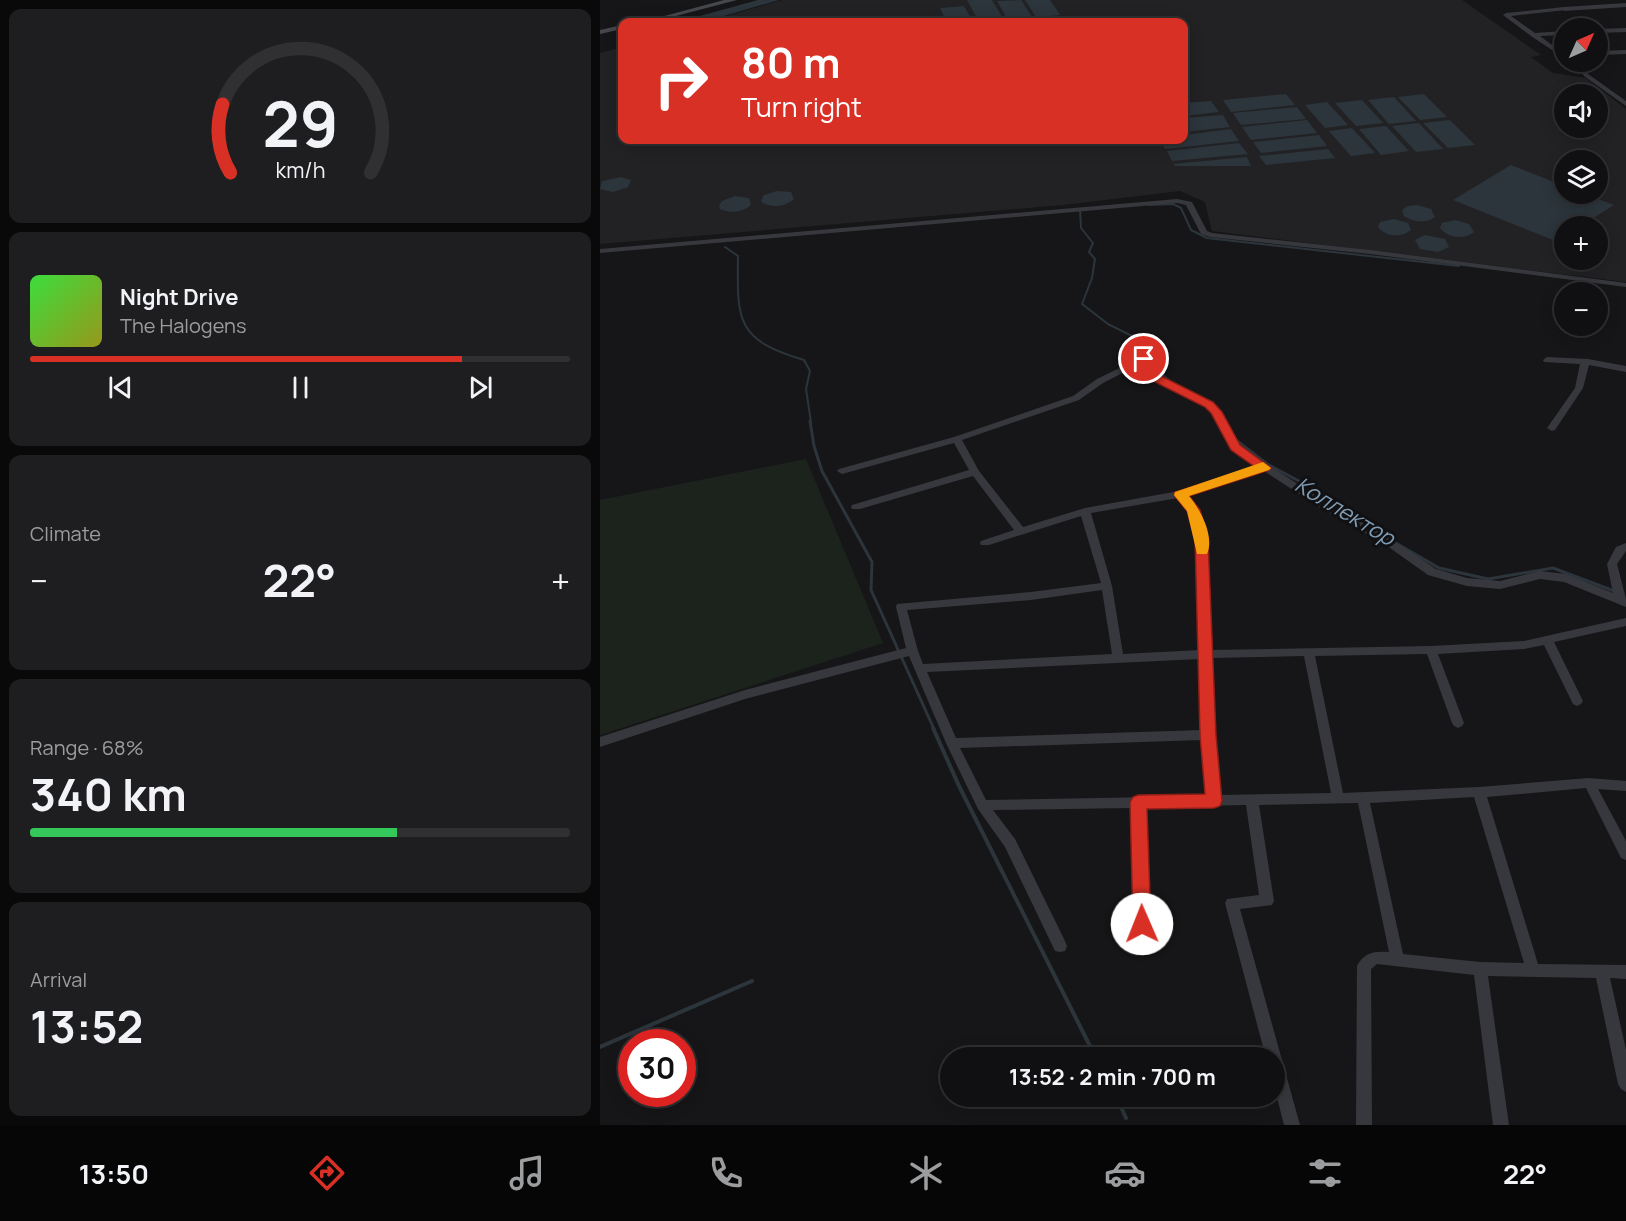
<!DOCTYPE html>
<meta charset="utf-8">
<style>
:root{--surface:#101012;--page:#1e1e20;--text:#f1f3f6;--muted:#9c9d9f;--line:#303032;--accent:#d93025}
body{margin:0;font-family:Manrope,sans-serif;background:var(--page);color:var(--text);height:100vh;display:flex;flex-direction:column;font-size:22px;white-space:nowrap}
*{box-sizing:border-box;margin:0}
p{font-size:20px;color:var(--muted)}
.icon{flex:none;width:33px;height:33px;fill:none;stroke:currentColor;stroke-width:2;stroke-linecap:round;stroke-linejoin:round}
.map{position:relative;flex:1;overflow:hidden}
.drawer{display:flex;flex-direction:column;gap:9px;padding:9px;background:#09090a;width:600px}
.drawer>*{flex:none}
.hud{position:absolute;left:18px;top:18px;width:570px;height:126px;border-radius:12px;box-shadow:0 3px 15px #0003,0 0 0 2px var(--line);background:#d93025;color:#fff;overflow:hidden}
.needle{width:39px;rotate:45deg}
.tools{position:absolute;left:954px;top:18px;display:grid;gap:12px}
.tools a{display:grid;place-items:center;width:54px;height:54px;border-radius:50%;background:var(--surface);box-shadow:0 3px 15px #0003,0 0 0 2px var(--line);font-size:30px}
.speed{position:absolute;left:18px;top:1029px;display:flex;gap:12px;font-size:30px;font-weight:700;text-align:center}
.speed>*{display:grid;place-content:center;width:78px;height:78px;border-radius:50%;background:var(--surface);box-shadow:0 3px 15px #0003,0 0 0 2px var(--line);line-height:1}
.speed .limit{border:9px solid #d22;background:#fff;color:#111}
.pin{position:absolute;display:grid;place-items:center;width:51px;height:51px;color:#fff;margin:-26px;border:3px solid #fff;border-radius:50%;box-shadow:0 2px 6px #0007}
.me{position:absolute;width:66px;margin:-33px;rotate:359deg;stroke-linejoin:round;filter:drop-shadow(0 0 4px #0008)}
.turn{display:flex;align-items:center;gap:21px;height:126px;padding:0 24px;font-size:27px}
.turn .icon{width:78px;height:78px;stroke-width:2.5}
.turn b{display:block;font-size:42px;line-height:51px}
.big{font-size:45px;font-weight:700;line-height:1.1}
.drawer .tile{flex:1;display:flex;flex-direction:column;justify-content:center;gap:9px;min-width:0;padding:0 21px;border-radius:12px;background:var(--page)}
.drawer .dial{align-items:center;gap:0}
.dial svg{height:156px;overflow:visible;fill:none;stroke:var(--line);stroke-width:7;stroke-linecap:round;text-anchor:middle}
.dial text{fill:var(--text);stroke:none}
.song{display:flex;align-items:center;gap:18px}
.cover{width:72px;height:72px;border-radius:9px;background:linear-gradient(135deg,hsl(120 70% 55%),hsl(60 70% 35%))}
.played{height:6px;border-radius:3px;background:linear-gradient(90deg,var(--accent) 80%,var(--line) 80%)}
.keys{display:flex;justify-content:space-around;direction:ltr}
.heat{display:flex;justify-content:space-between;align-items:center;font-size:33px;direction:ltr}
.charge{height:9px;border-radius:4px;background:linear-gradient(90deg,#34c759 68%,var(--line) 0)}
.trip{position:absolute;left:340px;top:1047px;width:345px;height:60px;border-radius:30px;background:var(--surface);box-shadow:0 3px 15px #0003,0 0 0 2px var(--line);font-weight:700;line-height:60px;text-align:center}
.tabs{display:flex;height:96px;justify-content:space-around;align-items:center;background:#060607;color:var(--muted)}
.tabs .icon{width:42px;height:42px}
.tabs .active{color:var(--accent)}
.tabs b{font-size:27px;color:var(--text)}
main{display:flex;flex:1;min-height:0}
.map>svg:first-child{display:block}
.built{fill:#222225;fill-rule:evenodd}
.green{fill:#1c231d}
.water{fill:#2c353c}
.lines{fill:none;stroke-linecap:round;stroke-linejoin:round}
.stream-far2{stroke:#2c353c;stroke-width:2}
.stream-far1{stroke:#2c353c;stroke-width:3}
.stream{stroke:#2c353c;stroke-width:4}
.minor{fill:#37383d;fill-rule:evenodd}
.tertiary{fill:#37383d;fill-rule:evenodd}
.secondary{fill:#45474d;fill-rule:evenodd}
.route{fill:#d93025;stroke:#8d1f18;stroke-width:1.5}
.slow{fill:#f59e0b}
.labels{text-anchor:middle;dominant-baseline:central;stroke-width:6;stroke-linejoin:round;paint-order:stroke}
.water-label{font-size:22px;font-style:italic;fill:#7f9bb3;stroke:#111113}
</style>
<main>
<section class="drawer">
<div class="tile dial"><svg viewBox="0 0 100 80">
<path d="M14 69A42 42 0 1 1 86 69"/>
<path d="M14 69A42 42 0 0 1 10 34" stroke="#d93025"/>
<text x="50" y="56" font-size="32" font-weight="700">29</text>
<text x="50" y="72" font-size="11">km/h</text>
</svg></div>
<div class="tile">
<div class="song"><i class="cover"></i><div><b>Night Drive</b><p>The Halogens</p></div></div>
<div class="played"></div>
<div class="keys"><svg class="icon" aria-label="previous" viewBox="0 0 24 24"><path d="M18 5L8 12l10 7zM5 5v14"/></svg><svg class="icon" aria-label="pause" viewBox="0 0 24 24"><path d="M8 5v14M16 5v14"/></svg><svg class="icon" aria-label="next" viewBox="0 0 24 24"><path d="M6 5l10 7-10 7zM19 5v14"/></svg></div>
</div>
<div class="tile"><p>Climate</p>
<div class="heat"><a>−</a><b class="big">22°</b><a>+</a></div>
</div>
<div class="tile"><p>Range · 68%</p><b class="big">340 km</b><div class="charge"></div></div>
<div class="tile"><p>Arrival</p><b class="big">13:52</b></div>
</section>
<div class="map">
<svg width="1026" height="1125" viewBox="0 0 1026 1125">
<rect width="100%" height="100%" fill="#161618"/>
<!-- built -->
<path class="built" d="M182,0h680l79,55 -10,2 22,16 33,5 40,31v173l-414,-51 -7,-29 -25,-11 -117,14 -463,39v-191l22,-6v93h562v-118h-479zM964,94h34v34h-34zM964,160h34v34h-34zM964,226h34v34h-34z"/>
<!-- green -->
<path class="green" d="M206,459l77,184 -283,92v-235z"/>
<!-- water -->
<path class="water" d="M158,0h21l-76,22h-25z
M367,0h25l12,20 -25,2z
M421,0l11,17 -24,3 -11,-19z
M425,0h25l10,15 -24,2z
M364,6l9,16h-26l-7,-14z
M686,94l9,11 -64,7 -8,-12z
M824,94l23,23 -27,3 -22,-23z
M794,97l22,24 -27,3 -21,-24z
M762,100l21,23 -27,3 -21,-23z
M611,101l8,11 -35,4v-13z
M727,102l21,23 -23,3 -20,-23z
M697,107l9,12 -65,6 -8,-12z
M623,115l7,12 -46,5v-14z
M707,120l10,13 -66,7 -9,-13z
M850,120l25,25 -27,3 -25,-25z
M819,123l24,26 -27,3 -24,-26z
M786,126l23,25 -28,4 -22,-26z
M752,128l23,25 -24,3 -22,-25z
M631,129l8,12 -74,8 -5,-9h24v-5z
M719,135l8,11 -66,7 -8,-11z
M639,143l9,11 -76,7 -5,-10z
M728,149l7,9 -69,7 -7,-9z
M647,157l4,9h-76l-2,-2z
M911,165l53,21v8h21l29,11 -33,21h-17v12l-6,4 -105,-42z
M21,177l10,3 -3,7 -15,5 -13,-3 2,-8z
M177,191l14,1 3,7c-9,8 -21,9 -31,4l-2,-2 3,-6z
M135,196l14,2 2,7c-8,7 -20,9 -31,4l-1,-3 3,-5z
M817,205l14,4 4,8c-9,7 -22,5 -31,-1l-2,-6 6,-4z
M794,219l14,4 3,7c-10,8 -25,7 -33,-3l2,-5z
M855,220l14,4 5,8c-10,8 -26,6 -34,-4l2,-5z
M825,235l20,4 4,8 -11,5 -18,-3 -5,-9z"/>
<g class="lines">
<!-- stream-far2 -->
<path class="stream-far2" d="M549,205l24,-1 8,4 10,22 16,8 252,28
M480,210l1,18 12,15 -4,9 6,7 -3,19 -10,26 26,20 30,15 12,24 21,19
M125,247l13,9c-1,65 -2,84 66,104l6,11 -4,18 5,33"/>
<!-- stream-far1 -->
<path class="stream-far1" d="M210,421l4,25 8,25 50,91 -1,28 63,139
M636,440l31,24 45,24 27,22 100,58 49,11 65,-11 61,23"/>
<!-- stream -->
<path class="stream" d="M333,728l26,58 137,272
M0,1047l152,-66
M516,1096l10,22"/>
<!-- minor -->
<path class="minor" d="M964,7l3,2 -1,1 -55,6 24,17 29,-2v4l-24,1 24,18v4l-33,-22 -28,-21 3,-2z
M1026,28v4l-28,1v-4z
M1026,50v4l-28,1v-4z
M971,62h6l6,4 5,8 38,27v5l-42,-30 -5,-8z
M577,199l15,3 15,29 5,2 158,17 256,33v4l-256,-33 -160,-17 -9,-3 -15,-29 -9,-2 -577,50v-4z
M544,356l3,1 11,18 54,27 9,10 18,34 96,62 56,31 45,30 31,9 33,3 40,-10 26,3 47,19 -6,-29 9,-17 10,-4v8l-9,13 9,35v8l-62,-25 -24,-3 -40,10 -33,-3 -39,-11 -45,-32 -56,-31 -63,-41 -78,24 12,15 9,29 4,111 220,-4 93,-5 102,-23v8l-72,16 29,59 -2,3 -4,2 -4,-2 -29,-59 -20,4 -86,5 26,69 -2,3 -4,2 -4,-2 -2,-3 -25,-69 -112,2 28,137 136,-6 110,-9 37,3v10l-28,-2 28,52v19l-5,-2 -35,-70 -99,9 51,167 88,1v14l-16,-1 16,72v42l-5,-3 -3,-5 -22,-106 -108,-2 21,149h-16l-19,-150 -97,-11 -6,5 1,156h-16l1,-159c7,-14 18,-15 32,-14l-31,-149 -99,2 15,96 -2,4 -32,4 60,216h-16l-9,-35v-32h-9l-41,-155 2,-4 32,-4 -13,-90 -102,2 5,117 -2,4 -5,2 -5,-2 -2,-4 -3,-116 -139,2 22,29 50,102 2,5 -2,5 -5,1 -5,-1 -50,-104 -27,-38 -32,-66 -37,-87 -164,43 -145,48v-10l145,-47 161,-42 -10,-41 1,-3 134,-12 70,-9 -20,-67 -92,29h-8l-1,-2 1,-2 33,-11 -41,-54 -113,33h-8l-1,-2 1,-2 117,-35 -15,-27 -112,31 -5,-3 2,-2 115,-32 119,-41 24,-17zM542,363l10,16 54,27 6,7 20,37 26,17 -79,24 -94,17 -62,19 -44,-56 -17,-31 117,-40 24,-17zM578,498l10,13 9,28 3,111 -77,4 -11,-68 -21,-73zM502,590l10,64 -189,10 -5,-13 -11,-41 124,-10zM704,656l27,137 -111,2 -6,-60 -3,-77zM600,659l2,71 -246,8 -29,-66zM602,740l5,56 -221,4 -26,-52zM874,797l50,166 -44,-1 -77,-8 -33,-151z
M947,357l41,2 38,7v6l-37,-7 -6,23 -28,42 -3,1 -5,-3 28,-40 5,-24 -36,-2 -1,-2z"/>
<!-- tertiary -->
<path class="tertiary" d="M1026,3v4l-62,4 -3,-2 3,-2z"/>
<!-- secondary -->
<path class="secondary" d="M124,0h13l-84,22h-11z
M22,25v4l-22,5v-4z"/>
</g>
<!-- route -->
<path class="route" d="M544,355l4,1 11,19 54,27 9,10 18,33 31,23 -2,2 -80,26 11,14 8,29 8,196 6,66 -2,5 -6,2 -67,1 4,115 -3,5 -6,3 -7,-3 -2,-5 -3,-122 3,-5 5,-2 67,-1 -5,-59 -5,-196 -8,-28 -13,-16 1,-3 80,-25 -24,-17 -20,-37 -6,-6 -54,-27 -13,-21z"/>
<!-- slow -->
<path class="slow" d="M663,462l8,6 -2,2 -80,26c11,13 26,40 18,58h-10l-10,-43 -13,-16 1,-3z"/>
<g class="labels">
<!-- water labels -->
<g class="water-label">
<text transform="translate(745 511) rotate(31)">Коллектор</text>
</g>
</g>
</svg>
<div class="tools">
<a><svg class="needle" viewBox="-14 -14 28 28"><path d="M0-13l5 13h-10z" fill="#e53935"/><path d="M0 13l5-13h-10z" fill="#9c9d9f"/></svg></a>
<a><svg class="icon" aria-label="sound" viewBox="0 0 24 24"><path d="M4 9h4l5-4v14l-5-4H4zM17 9q2 3 0 6"/></svg></a>
<a><svg class="icon" aria-label="layers" viewBox="0 0 24 24"><path d="M12 4l9 5-9 5-9-5zM3 14l9 5 9-5"/></svg></a>
<a>+</a>
<a>−</a>
</div>
<div class="speed"><div class="limit">30</div></div>
<div class="pin" style="left:544px;top:359px;background:#d93025"><svg class="icon" aria-label="arrive" viewBox="0 0 24 24"><path d="M6 21V4h12l-3 4 3 4H6"/></svg></div>
<svg class="me" style="left:542px;top:924px" viewBox="-20 -20 40 40"><circle r="19" fill="#fff"/><path d="M0-13L10 11 0 6-10 11z" fill="#d93025"/></svg>
<div class="trip">13:52 · 2 min · 700 m</div>
<div class="hud">
<div class="turn"><svg class="icon" aria-label="right" viewBox="0 0 24 24"><path d="M7 20v-9h11M14 6l5 5-5 5"/></svg><div><b>80 m</b>Turn right</div></div>
</div>
</div>
</main>
<nav class="tabs">
<b>13:50</b>
<svg class="icon active" aria-label="directions" viewBox="0 0 24 24"><path d="M12 3l9 9-9 9-9-9zM9 14v-3h6M13 9l2 2-2 2"/></svg>
<svg class="icon" aria-label="music" viewBox="0 0 24 24"><path d="M9 18V5l10-2v13"/><circle cx="6" cy="18" r="3"/><circle cx="16" cy="16" r="3"/></svg>
<svg class="icon" aria-label="phone" viewBox="0 0 24 24"><path d="M5 4h4l2 5-3 2q2 4 5 5l2-3 5 2v4C11 20 4 13 5 4z"/></svg>
<svg class="icon" aria-label="climate" viewBox="0 0 24 24"><path d="M12 3v18M4 7l16 10M4 17L20 7"/></svg>
<svg class="icon" aria-label="car" viewBox="0 0 24 24"><path d="M5 17H2v-5l4-1 3-4h7l3 4 3 1v5h-3M9 17h6M6 11h13"/><circle cx="7" cy="17" r="2"/><circle cx="17" cy="17" r="2"/></svg>
<svg class="icon" aria-label="filters" viewBox="0 0 24 24"><path d="M4 7h16M4 17h16"/><circle cx="9" cy="7" r="2"/><circle cx="15" cy="17" r="2"/></svg>
<b>22°</b>
</nav>
